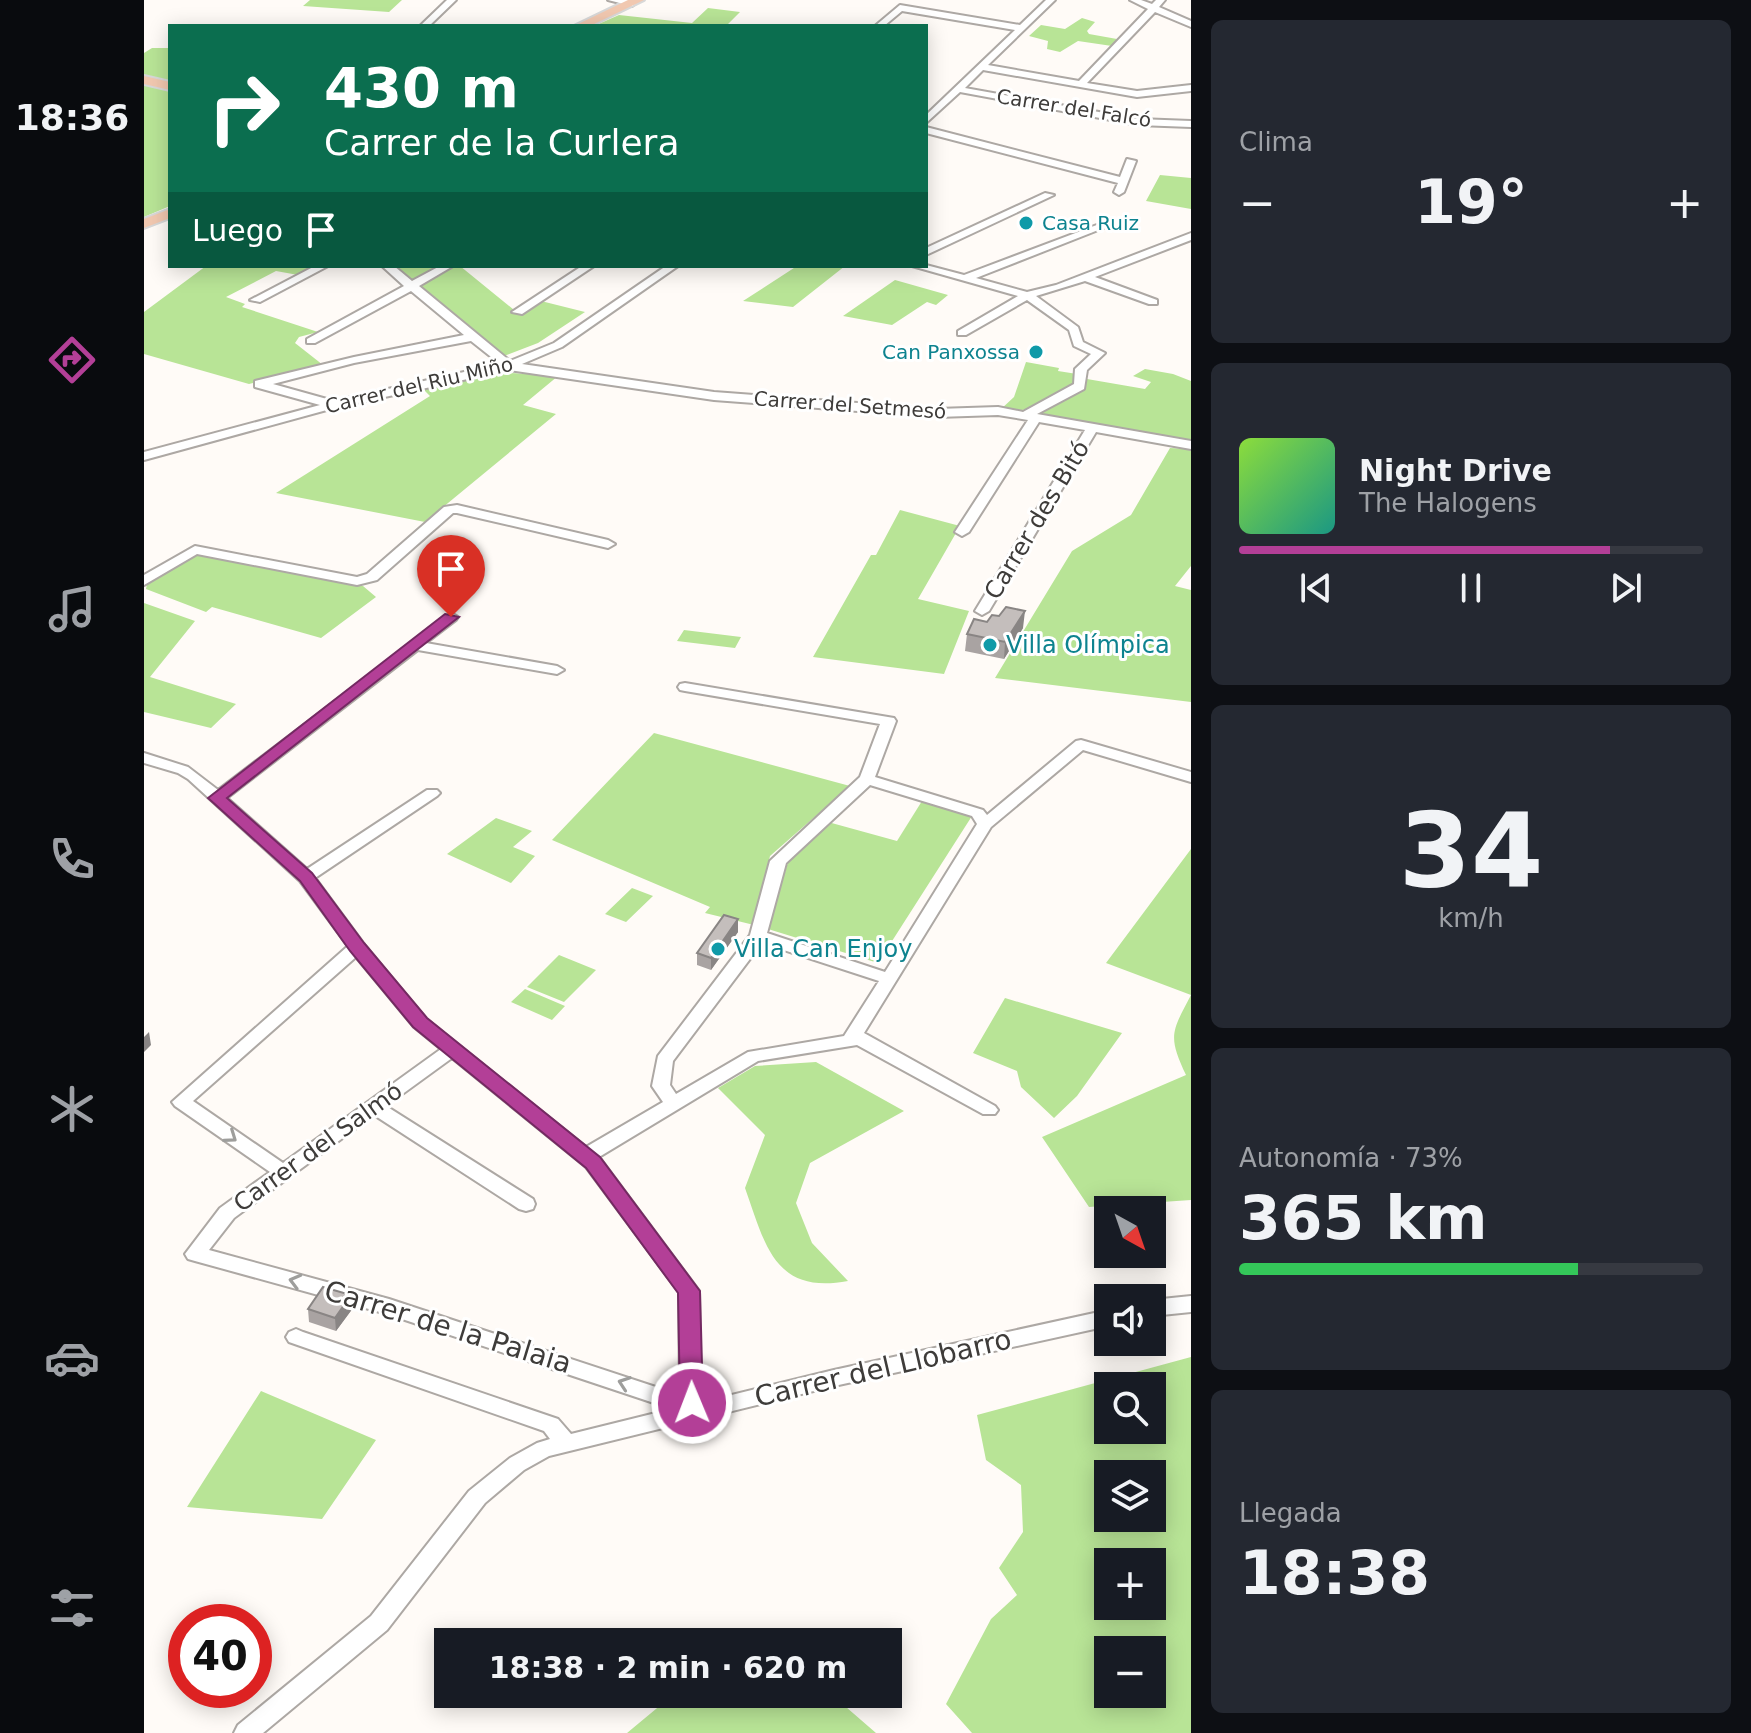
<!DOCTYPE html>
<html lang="es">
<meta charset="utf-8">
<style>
:root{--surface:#171b24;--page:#242831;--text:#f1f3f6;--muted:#9ea1a6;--line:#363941;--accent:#b33f97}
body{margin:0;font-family:"DejaVu Sans",sans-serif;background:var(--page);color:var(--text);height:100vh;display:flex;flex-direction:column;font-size:30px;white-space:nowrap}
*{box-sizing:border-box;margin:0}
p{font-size:26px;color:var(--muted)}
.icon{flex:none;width:44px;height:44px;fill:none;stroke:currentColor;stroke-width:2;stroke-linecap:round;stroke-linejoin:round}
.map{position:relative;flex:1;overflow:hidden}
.drawer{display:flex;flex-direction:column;gap:20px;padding:20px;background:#0d0f14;width:560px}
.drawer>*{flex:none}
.hud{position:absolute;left:24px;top:24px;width:760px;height:244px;border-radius:0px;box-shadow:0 4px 20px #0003;background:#0b6e4f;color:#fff;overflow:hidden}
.needle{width:52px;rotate:140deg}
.tools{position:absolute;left:950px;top:1196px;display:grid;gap:16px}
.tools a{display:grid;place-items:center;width:72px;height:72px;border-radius:0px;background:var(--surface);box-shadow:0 4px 20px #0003;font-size:40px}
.speed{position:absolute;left:24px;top:1604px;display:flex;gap:16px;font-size:40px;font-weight:700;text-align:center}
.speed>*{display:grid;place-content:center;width:104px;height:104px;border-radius:50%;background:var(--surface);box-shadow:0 4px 20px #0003;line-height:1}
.speed .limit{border:12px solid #d22;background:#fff;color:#111}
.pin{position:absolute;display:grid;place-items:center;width:68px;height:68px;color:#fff;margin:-82px -34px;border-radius:50% 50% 50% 0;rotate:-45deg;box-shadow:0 0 8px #0007}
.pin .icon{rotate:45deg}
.me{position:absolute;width:88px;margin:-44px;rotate:359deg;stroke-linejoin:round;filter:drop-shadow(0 0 6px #0008)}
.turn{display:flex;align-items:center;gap:28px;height:168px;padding:0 24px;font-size:36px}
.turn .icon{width:104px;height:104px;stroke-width:2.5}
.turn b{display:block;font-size:56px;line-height:68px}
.then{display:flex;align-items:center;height:76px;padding:0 24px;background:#0003;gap:16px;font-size:30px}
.big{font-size:60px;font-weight:700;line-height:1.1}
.drawer .tile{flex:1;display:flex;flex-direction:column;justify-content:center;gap:12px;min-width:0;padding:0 28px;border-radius:12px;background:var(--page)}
.drawer .dial{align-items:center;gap:0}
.dial b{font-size:104px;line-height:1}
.song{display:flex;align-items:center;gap:24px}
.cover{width:96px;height:96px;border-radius:12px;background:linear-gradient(135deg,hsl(90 70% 55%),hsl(170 70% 35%))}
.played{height:8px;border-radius:4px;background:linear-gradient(90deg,var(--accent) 80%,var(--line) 80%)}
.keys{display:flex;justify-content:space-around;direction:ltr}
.heat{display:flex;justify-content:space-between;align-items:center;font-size:44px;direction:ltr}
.charge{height:12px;border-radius:6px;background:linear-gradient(90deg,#34c759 73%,var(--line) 0)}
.trip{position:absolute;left:290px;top:1628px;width:468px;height:80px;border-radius:0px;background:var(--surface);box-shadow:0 4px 20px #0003;font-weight:700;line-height:80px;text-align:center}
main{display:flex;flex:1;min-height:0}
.dock{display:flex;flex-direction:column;width:144px;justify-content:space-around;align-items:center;background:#090b0e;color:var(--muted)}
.dock .icon{width:56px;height:56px}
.dock .active{color:var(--accent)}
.dock b{font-size:36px;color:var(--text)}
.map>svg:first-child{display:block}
.green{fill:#b8e496;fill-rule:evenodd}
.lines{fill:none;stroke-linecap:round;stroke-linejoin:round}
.minor-casing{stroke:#ada8a4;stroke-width:4}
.major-casing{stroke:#d8d8d8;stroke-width:4}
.minor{fill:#fff;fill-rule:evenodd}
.major{fill:#f1c8b0;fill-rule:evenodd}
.wall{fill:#a9a3a2}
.shaded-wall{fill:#898584}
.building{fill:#c4bebc;stroke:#898584;stroke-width:2}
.oneway{stroke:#9e9e9c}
.route{fill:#b33f97;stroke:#742962;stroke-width:2}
.culture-dot{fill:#0f9aa8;stroke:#fff;stroke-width:3}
.labels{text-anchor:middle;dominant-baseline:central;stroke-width:6;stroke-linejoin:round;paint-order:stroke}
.far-street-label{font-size:20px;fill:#3e3c3a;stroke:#fff}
.far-culture-label{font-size:20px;fill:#0d838f;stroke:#fff;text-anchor:start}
.street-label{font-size:24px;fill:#3e3c3a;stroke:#fff}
.culture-label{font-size:24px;fill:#0d838f;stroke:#fff;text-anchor:start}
.near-street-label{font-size:28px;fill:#3e3c3a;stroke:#fff}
</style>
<main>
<nav class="dock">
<b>18:36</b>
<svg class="icon active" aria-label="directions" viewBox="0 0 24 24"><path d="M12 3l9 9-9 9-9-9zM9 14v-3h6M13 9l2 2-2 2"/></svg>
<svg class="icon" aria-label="music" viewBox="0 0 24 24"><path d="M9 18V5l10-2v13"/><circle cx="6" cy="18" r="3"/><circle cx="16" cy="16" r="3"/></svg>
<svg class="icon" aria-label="phone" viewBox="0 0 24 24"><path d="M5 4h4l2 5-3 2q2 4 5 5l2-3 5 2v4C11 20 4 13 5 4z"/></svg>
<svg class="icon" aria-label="climate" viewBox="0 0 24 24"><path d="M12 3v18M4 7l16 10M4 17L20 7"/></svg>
<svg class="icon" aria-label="car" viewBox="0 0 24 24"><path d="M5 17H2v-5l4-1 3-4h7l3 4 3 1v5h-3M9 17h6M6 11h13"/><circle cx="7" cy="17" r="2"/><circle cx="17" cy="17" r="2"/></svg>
<svg class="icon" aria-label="filters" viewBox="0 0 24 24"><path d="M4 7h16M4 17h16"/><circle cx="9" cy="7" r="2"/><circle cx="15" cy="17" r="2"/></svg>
</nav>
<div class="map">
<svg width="1047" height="1733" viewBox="0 0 1047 1733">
<rect width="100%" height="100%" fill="#fffbf7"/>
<!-- green -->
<path class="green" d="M166,0h92l-13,12 -86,-6z
M564,8l32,4 -14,14h-132l25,-11 73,8z
M938,18l13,4 -8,9 2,3 28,5 -5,7 -34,-5 -18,11 -13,-3 1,-8 -19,-5 12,-11 24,4z
M8,48h18v35l-26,-5v-25z
M0,83l26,6v117l-26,11z
M1016,175l31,3v31l-45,-8z
M62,266h109l-17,9 -22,-4 -50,26 19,7 -3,3 76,25 -19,5 -4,6 28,22 -74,19 -105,-30v-42z
M251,266h65l59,48 22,-13 44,11 -47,31 -34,13z
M653,266h48l-52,41 -50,-6z
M751,280l53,15 -12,10 -9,-3 -35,23 -49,-9z
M882,362l33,6 -1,3 19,3 1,5c-13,23 -52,35 -78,31l14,-13z
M1001,369l28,5 18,7v62l-158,-27 47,-26 7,-11 58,10 6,-7 -18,-6z
M353,372l61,4 -35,29 33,9 -131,108 -149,-29 154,-97 -10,-10z
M1026,448l21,1v117l-16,20 16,4v112l-196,-24 77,-127 59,-36z
M756,510l60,16 -42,73 51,12 -25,63 -131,-17 58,-102h5z
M51,555l168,31 13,11 -55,41 -109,-31 -6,5 -60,-23 1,-5z
M0,603l51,18 -45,56 86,27 -25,24 -67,-16z
M540,630l57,7 -6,11 -58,-7z
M510,733l196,53 -80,70 -16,69 -49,-12 5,-6 -158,-67z
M778,801l50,15 -94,147 -110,-34 20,-67 40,-40 69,19z
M352,818l36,13 -19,16 22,9 -24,27 -64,-29z
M1047,849v351l-102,7 -47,-70 144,-62c-18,-39 -15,-42 5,-80l-85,-32z
M488,888l21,8 -27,26 -21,-8z
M415,955l37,15 -32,32 -37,-15z
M381,989l40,17 -13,14 -41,-18z
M861,998l117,35 -45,63 -23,22 -33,-31 -4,-16 -44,-18z
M672,1062l88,49 -94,52 -14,40 16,40 36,38c-74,14 -83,-37 -103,-93l20,-53 -47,-47 37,-22z
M1047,1357v376h-219l-26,-29 45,-85 26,-24 -18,-27 24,-36 -2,-47 -35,-25 -9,-45zM964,1386h44v44h-44zM964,1474h44v44h-44zM964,1562h44v44h-44zM964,1650h44v44h-44z
M117,1391l115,49 -54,79 -135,-12z
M530,1694h157l45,39h-249z"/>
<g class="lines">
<defs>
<path id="minor" d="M303,0h9l-27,26h-9z
M464,0h21l7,3 -4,3z
M902,0h9l-67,65 91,16 69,-72 -18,-9h11l11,4 4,-4h9l-6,7 32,14v6l-36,-15 -68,71 50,8 54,-6v6l-54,6 -154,-27 -18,18 173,31 53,2v6l-53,-2 -178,-33 -34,31v-8l89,-85 -113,-19 -18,15h-9l25,-21 120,20z
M782,127l194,50 7,-18 9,2 -12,31 -5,3 -5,-3 4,-9 -192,-50z
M901,193l9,2 -128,60v-7z
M958,223l9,2 -135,53 51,14 29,-7 135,-52v7l-96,37 62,23v4h-8l-64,-23 -49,15 42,31 5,15 22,11 -18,17 -3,19 -47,25 154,27v8l-95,-17 -107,179 -7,4 -7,-4 110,-181 -46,-8 -70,110 -7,4 -7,-4 73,-112 -30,-5 -61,2 -223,-17 -205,-30 -175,38 -190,52v-8l176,-47 -65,-18v-6l99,-24 110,-22 -53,-44 -96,52h-8v-4l97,-53 -22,-20h12l18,15 28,-15h13l-34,20 91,75 44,-18 112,-77h12l-116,81 -40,17 192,28 223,17 61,-2 25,5 51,-28 1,-15 16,-15 -17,-8 -5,-16 -42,-30 -61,35h-8v-4l60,-35 -106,-30 14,-1 38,10zM327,341l29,23 -166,37 -61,-17 81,-21z
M171,266h13l-68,36 -10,-2z
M438,266h12l-72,48 -10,-2z
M313,505l151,35 7,4 -7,4 -151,-35h-4l-76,67 -20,5 -160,-31 -53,31v-10l51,-29 162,31 10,-3 77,-67z
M307,613l7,4 -2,3 -30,23 131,23 7,4 -7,4 -139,-24 -191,148 80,71 120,-79h10l3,3 -3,3 -122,82 48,65 63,76 160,128 77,-45 -11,-16 6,-30 92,-121 20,-74 90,-84 20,-53 -195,-33 -5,-1 -2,-3 2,-3 5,-1 209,35 2,3 -21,56 108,33 4,5 89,-74 5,-1 110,32v10l-108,-32 -92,77 -127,206 131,73 3,4 -3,4h-12l-126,-69 -99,16 -159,96 100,134 1,102 3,9 131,-32 274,-60v16l-274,60 -285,70 -25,14 -39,33 -98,127 -124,103h-29l4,-8 133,-109 98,-125 41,-33 27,-15 13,-4 -6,-8 -255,-89 -3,-5 3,-5 7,-3 7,3 255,87 13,15 101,-25 -285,-95 -192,-53 -7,-2 -3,-5 35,-46 50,-36 -95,-66 -3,-4 176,-156 -48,-65 -112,-102 -10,-6 -34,-10v-10l44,14 30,23zM726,785l102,31 5,8 -92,148 -118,-39 19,-70zM618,943l117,38 -35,55 -96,16 -72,42 -6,-9 3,-24zM212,957l58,70 27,22 -158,114 -90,-62zM308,1058l134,109 93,125 1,103 -291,-96 -180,-49 25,-32 140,-103 145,94 7,2 7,-2 2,-5 -2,-5 -147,-93z
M1047,1296v16l-39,4v-16z"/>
<path id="major" d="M484,0h16l-54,26h-16z
M0,76l26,6v8l-26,-6z
M26,209v9l-26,10v-9z"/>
</defs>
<!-- minor casing -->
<use href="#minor" class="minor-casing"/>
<!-- major casing -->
<use href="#major" class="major-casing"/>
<!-- minor -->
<use href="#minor" class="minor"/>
<!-- major -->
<use href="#major" class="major"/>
</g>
<!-- wall -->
<path class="wall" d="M879,628l-19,31 -39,-8 2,-17z
M594,919v13l-27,38 -14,-5v-12z
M207,1295l2,13 -17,23 -27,-9 -1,-13z"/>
<!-- shaded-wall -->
<path class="shaded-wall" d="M881,611l-2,17 -19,31 1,-17z
M594,919v13l-27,38v-12z
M5,1032l2,13 -7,7v-15z
M207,1295l2,13 -17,23 -1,-13z"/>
<!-- building -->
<path class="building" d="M862,607l19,4 -20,31 -38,-8 7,-15 13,3 5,-7 7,1z
M580,915l14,4 -27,39 -14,-5z
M179,1287l28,8 -16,23 -27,-9z"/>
<!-- one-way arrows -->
<defs><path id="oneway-chevron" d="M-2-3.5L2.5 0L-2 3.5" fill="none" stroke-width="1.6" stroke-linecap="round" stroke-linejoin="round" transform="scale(2)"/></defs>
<g class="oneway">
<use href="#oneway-chevron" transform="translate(87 1137) rotate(35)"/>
<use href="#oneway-chevron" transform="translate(151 1281) rotate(-165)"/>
<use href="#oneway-chevron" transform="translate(480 1383) rotate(-161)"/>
</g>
<!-- route -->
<path class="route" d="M301,614l14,3 -232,181 85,75 52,70 63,75 173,139 100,134 3,112 -3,7h-17l-3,-7 -2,-110 -92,-125 -173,-141 -63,-76 -50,-70 -92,-83z"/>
<!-- markers -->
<g class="culture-dot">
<circle cx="882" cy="223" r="8"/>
<circle cx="892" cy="352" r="8"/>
<circle cx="846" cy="645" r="8"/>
<circle cx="574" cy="949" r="8"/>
</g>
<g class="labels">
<!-- far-street labels -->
<g class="far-street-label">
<text transform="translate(930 108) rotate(9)">Carrer del Falcó</text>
<text transform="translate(275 385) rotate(-13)">Carrer del Riu Miño</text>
<text transform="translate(706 405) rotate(4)">Carrer del Setmesó</text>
</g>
<!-- far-culture labels -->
<g class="far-culture-label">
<text x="898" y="223">Casa Ruiz</text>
<text x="876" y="352" text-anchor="end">Can Panxossa</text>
</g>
<!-- street labels -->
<g class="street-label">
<text transform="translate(893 520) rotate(-59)">Carrer des Bitó</text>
<text transform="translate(174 1147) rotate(-36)">Carrer del Salmó</text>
</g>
<!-- culture labels -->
<g class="culture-label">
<text x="862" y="645">Villa Olímpica</text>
<text x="590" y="949">Villa Can Enjoy</text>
</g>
<!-- near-street labels -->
<g class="near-street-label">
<text transform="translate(304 1327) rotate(17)">Carrer de la Palaia</text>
<text transform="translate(739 1368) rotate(-13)">Carrer del Llobarro</text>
</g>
</g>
</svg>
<div class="tools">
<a><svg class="needle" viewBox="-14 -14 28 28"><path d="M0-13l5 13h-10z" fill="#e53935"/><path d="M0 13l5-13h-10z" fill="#9ea1a6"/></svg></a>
<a><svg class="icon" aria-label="sound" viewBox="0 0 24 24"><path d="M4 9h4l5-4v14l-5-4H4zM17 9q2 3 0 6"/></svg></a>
<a><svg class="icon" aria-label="search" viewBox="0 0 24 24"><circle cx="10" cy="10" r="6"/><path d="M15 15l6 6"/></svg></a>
<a><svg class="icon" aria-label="layers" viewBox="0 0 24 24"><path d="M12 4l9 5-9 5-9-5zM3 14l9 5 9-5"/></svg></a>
<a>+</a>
<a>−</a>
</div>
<div class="speed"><div class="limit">40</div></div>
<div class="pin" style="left:307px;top:617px;background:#d93025"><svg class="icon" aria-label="arrive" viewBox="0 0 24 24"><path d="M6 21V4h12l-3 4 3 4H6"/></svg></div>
<svg class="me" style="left:548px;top:1403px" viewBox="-20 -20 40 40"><circle r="17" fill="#b33f97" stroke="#fff" stroke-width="3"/><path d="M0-11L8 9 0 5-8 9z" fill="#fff"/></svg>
<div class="trip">18:38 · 2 min · 620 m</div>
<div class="hud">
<div class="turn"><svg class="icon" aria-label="right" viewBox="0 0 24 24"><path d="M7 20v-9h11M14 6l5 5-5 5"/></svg><div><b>430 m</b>Carrer de la Curlera</div></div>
<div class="then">Luego<svg class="icon" aria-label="arrive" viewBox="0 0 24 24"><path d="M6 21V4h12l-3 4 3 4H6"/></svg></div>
</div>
</div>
<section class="drawer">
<div class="tile"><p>Clima</p>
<div class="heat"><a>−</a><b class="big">19°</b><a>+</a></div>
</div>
<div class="tile">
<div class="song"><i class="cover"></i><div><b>Night Drive</b><p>The Halogens</p></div></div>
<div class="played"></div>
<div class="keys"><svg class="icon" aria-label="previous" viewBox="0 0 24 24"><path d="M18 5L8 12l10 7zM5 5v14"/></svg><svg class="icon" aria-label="pause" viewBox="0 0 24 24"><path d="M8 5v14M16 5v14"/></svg><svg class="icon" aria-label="next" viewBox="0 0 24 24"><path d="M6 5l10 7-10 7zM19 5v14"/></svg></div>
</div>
<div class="tile dial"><b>34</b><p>km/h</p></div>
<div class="tile"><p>Autonomía · 73%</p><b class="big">365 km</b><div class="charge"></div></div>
<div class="tile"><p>Llegada</p><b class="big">18:38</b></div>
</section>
</main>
